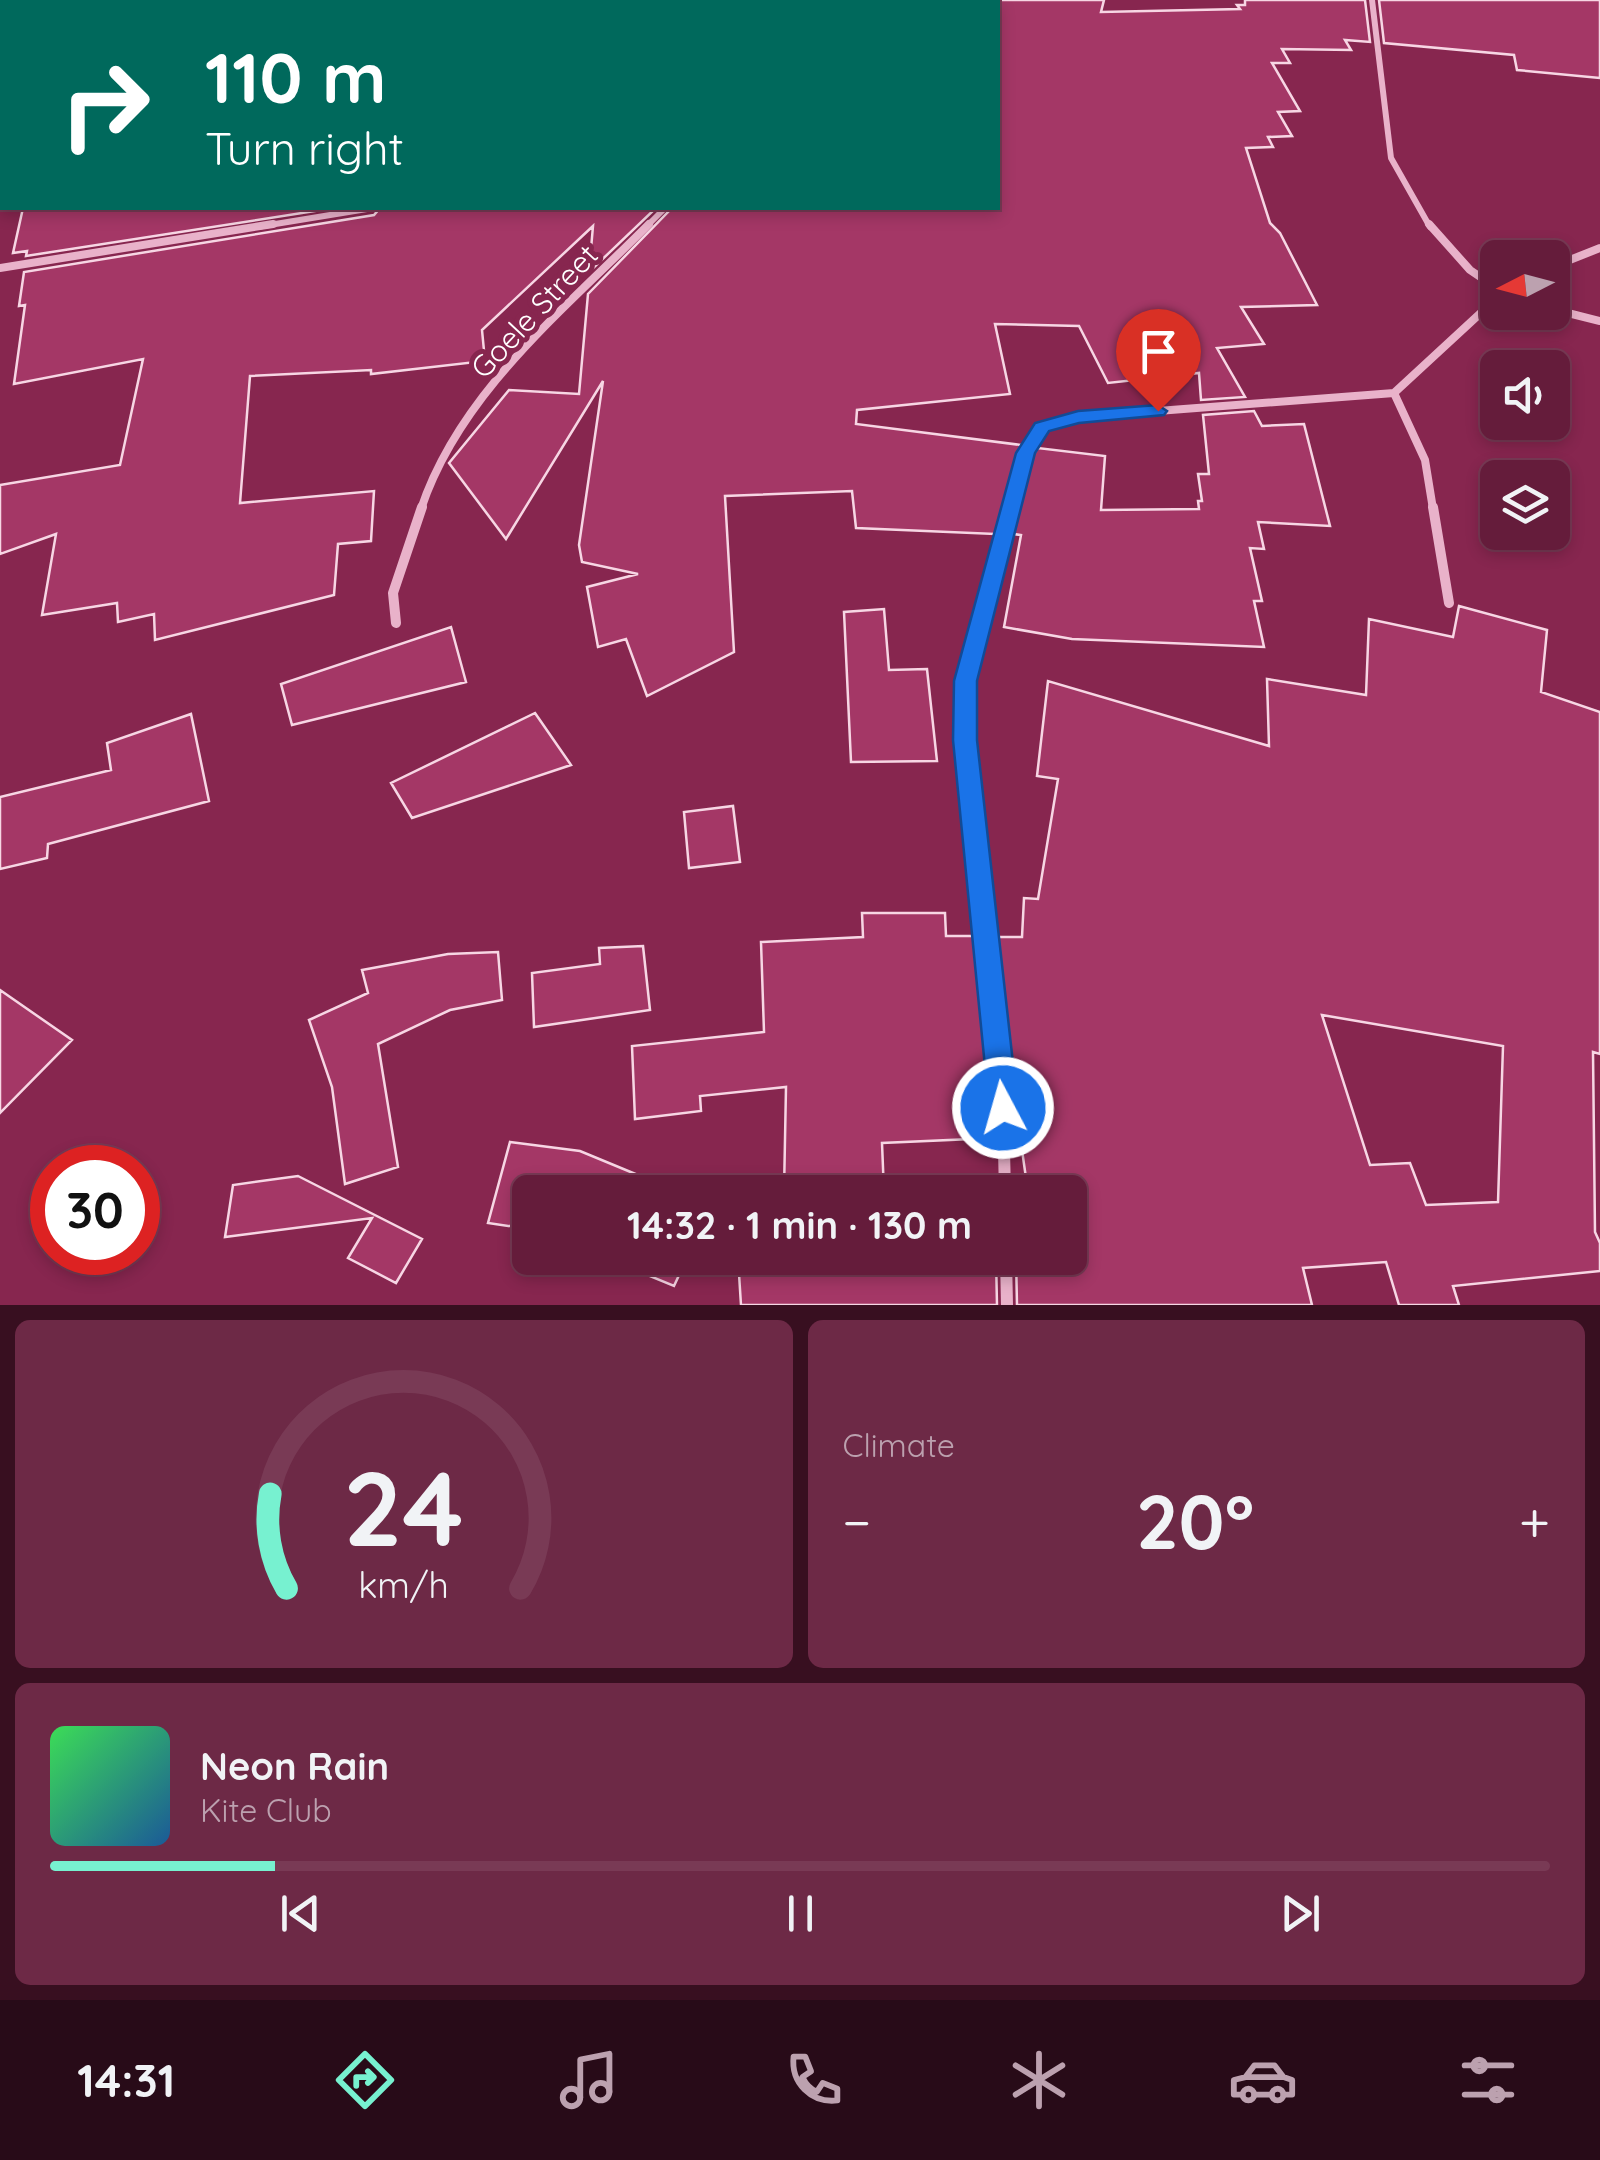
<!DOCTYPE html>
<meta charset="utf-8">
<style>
:root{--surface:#651c3b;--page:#6d2946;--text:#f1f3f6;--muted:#bca1af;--line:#793a55;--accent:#77f1d0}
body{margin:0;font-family:Quicksand,sans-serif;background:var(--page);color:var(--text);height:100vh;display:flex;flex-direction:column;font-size:38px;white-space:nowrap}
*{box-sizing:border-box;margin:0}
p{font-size:32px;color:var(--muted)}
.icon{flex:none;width:55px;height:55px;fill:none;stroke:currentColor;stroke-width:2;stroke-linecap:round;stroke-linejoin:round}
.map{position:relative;height:1305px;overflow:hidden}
.panel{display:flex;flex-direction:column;gap:15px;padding:15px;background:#380f20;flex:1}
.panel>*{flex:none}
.guide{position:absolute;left:0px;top:0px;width:1000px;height:210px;box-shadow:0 5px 15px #0003,0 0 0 2px var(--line);background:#00695c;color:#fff;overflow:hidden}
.needle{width:65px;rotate:264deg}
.tools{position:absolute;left:1480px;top:240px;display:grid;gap:20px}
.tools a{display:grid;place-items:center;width:90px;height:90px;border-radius:15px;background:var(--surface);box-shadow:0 5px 15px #0003,0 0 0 2px var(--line);font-size:50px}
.speed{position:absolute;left:30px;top:1145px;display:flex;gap:20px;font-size:50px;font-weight:700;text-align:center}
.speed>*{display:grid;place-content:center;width:130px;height:130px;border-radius:50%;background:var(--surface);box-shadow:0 5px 15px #0003,0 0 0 2px var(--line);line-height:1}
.speed .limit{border:15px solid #d22;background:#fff;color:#111}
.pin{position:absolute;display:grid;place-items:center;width:85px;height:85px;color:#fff;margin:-102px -42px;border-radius:50% 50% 50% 0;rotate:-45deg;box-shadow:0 0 10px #0007}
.pin .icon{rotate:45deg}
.me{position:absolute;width:110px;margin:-55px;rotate:354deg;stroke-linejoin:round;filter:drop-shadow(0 0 8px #0008)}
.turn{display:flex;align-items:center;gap:35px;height:210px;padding:0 40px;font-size:45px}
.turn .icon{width:130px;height:130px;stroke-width:2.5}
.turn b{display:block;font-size:70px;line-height:85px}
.big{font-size:75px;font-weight:700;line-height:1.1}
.panel .tile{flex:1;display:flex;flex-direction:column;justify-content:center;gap:15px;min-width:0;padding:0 35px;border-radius:15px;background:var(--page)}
.panel .dial{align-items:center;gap:0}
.dial svg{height:260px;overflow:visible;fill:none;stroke:var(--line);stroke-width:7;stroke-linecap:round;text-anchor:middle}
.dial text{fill:var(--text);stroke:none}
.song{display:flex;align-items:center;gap:30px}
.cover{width:120px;height:120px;border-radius:15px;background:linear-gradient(135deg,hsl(130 70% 55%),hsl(210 70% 35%))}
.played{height:10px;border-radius:5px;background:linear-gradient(90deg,var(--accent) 15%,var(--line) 15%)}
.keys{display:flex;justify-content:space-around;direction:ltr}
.heat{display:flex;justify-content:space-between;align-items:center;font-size:55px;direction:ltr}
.panel .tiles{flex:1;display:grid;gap:15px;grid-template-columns:1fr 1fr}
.tile:last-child{grid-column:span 2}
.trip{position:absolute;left:512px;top:1175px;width:575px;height:100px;border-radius:15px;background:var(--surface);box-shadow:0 5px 15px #0003,0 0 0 2px var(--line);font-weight:700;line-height:100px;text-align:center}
.tab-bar{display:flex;height:160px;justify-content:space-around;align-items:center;background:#280b18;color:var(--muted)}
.tab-bar .icon{width:70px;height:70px}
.tab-bar .active{color:var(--accent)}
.tab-bar b{font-size:45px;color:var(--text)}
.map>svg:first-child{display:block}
.building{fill:#a43766;stroke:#f7d6e4;stroke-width:2.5;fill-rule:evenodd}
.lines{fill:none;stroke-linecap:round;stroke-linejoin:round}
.minor-far3{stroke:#e9b2ca;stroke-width:6}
.minor-far2{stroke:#e9b2ca;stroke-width:8}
.minor-far1{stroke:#e9b2ca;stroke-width:10}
.minor{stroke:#e9b2ca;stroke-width:12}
.route{fill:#1a73e8;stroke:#114b97;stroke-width:2.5}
.labels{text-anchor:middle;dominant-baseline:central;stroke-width:10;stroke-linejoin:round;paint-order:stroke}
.street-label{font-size:30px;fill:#fff;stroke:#87264f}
</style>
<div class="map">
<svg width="1600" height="1305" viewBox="0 0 1600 1305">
<rect width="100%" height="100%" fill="#87264f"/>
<!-- building -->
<path class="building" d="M998,0h106l-3,12 139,-3 -3,-4h8v-5h120l5,42 -25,-2 6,10 -69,-1 8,14h-18l28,48 -22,1 14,24 -24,1 5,10 -27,1 24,75 10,10 37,72 -76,2 23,37 -47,4 28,49 -44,3 -2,-27 -91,10 -29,-57 -84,-2 15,70 -153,16 -1,14 165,21 -26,89 -139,-6 -4,-37 -127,5 9,156 -87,44 -21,-57 -28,8 -11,-60 51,-13 -56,-12 -3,-17 24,-164 -97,158 -57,-76 60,-73 70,4 9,-100 84,-86h326z
M1379,0h221v78l-83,-8 -3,-15 -130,-12z
M23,208h311l-308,48 1,-5 -14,2z
M380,208h276l-67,64 4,-46 -111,104 3,31 -114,13v-4l-121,6 -10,127 134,-12 -3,50 -33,3 -4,51 -179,45 -1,-26 -36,8 -1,-19 -75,12 14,-81 -56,20v-69l120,-20 23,-106 -129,25 11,-79 -6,1 5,-34 350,-57z
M1254,411l8,15 42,-2 26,102 -72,-4 6,27 -14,-1 12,53h-8l10,46 -192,-8 -68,-12 17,-92 -8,-1 19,-78 6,-8 67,8 -4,54 98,-1 -1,-8h4l-4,-27h11l-6,-59z
M1459,606l88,24 -6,62 59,20v342l-7,-2 2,180 5,11v28l-147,15 6,19h-60l-13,-43 -83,6 9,37h-295l-1,-47h54v-66h-42l-8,-56 -6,1 -18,-200h26l2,-39 14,1 20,-120 -21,-3 11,-95 221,65 -2,-67 99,16 3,-76 84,18zM1322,1015l181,31 -5,156 -72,3 -16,-42 -40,2z
M884,609l5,61 38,-1 10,92 -86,1 -7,-150z
M451,627l15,55 -174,43 -11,-41z
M535,713l36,52 -159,53 -21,-35z
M191,714l18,87 -161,43 -1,14 -47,11v-72l111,-27 -4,-27z
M733,806l7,56 -51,6 -5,-56z
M862,913h83l1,23h30l18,202 -112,5 2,49h-100l2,-105 -86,9 1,15 -66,8 -3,-73 132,-14 -3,-90 102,-5z
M643,946l7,64 -116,17 -2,-54 68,-9 -1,-16z
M498,952l4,48 -52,10 -72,34 20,123 -53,17 -13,-97 -23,-67 59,-27 -6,-23 86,-16z
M0,990l72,50 -72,73z
M510,1142l70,9 99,41h-149v37l-42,-6z
M298,1176l124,63 -26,44 -48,-25 24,-40 -147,19 8,-52z
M606,1258h81l-13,28z
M738,1258h258l1,47h-256z"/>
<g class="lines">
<!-- minor-far3 -->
<path class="minor-far3" d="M1372,0l19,158 39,69
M257,227l116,-19
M646,227l19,-19"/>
<!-- minor-far2 -->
<path class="minor-far2" d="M1429,224l41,46 28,19
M1552,267l48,-19
M0,268l273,-44
M1552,309l48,12
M1394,393l31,67 8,49
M421,509c39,-117 144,-200 228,-285
M1010,509l15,-56 17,-26 37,-10 315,-24 104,-96"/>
<!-- minor-far1 -->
<path class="minor-far1" d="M1433,507l16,96
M396,623l-3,-30 29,-86
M978,863l-13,-124v-58l46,-174"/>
<!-- minor -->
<path class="minor" d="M978,860l25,248 2,84
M1006,1258l1,47"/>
</g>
<!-- route -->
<path class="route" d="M1158,405l9,6 -3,4 -85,8 -30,8 -14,22 -58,228v59l41,368 -4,10 -11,4 -10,-4 -4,-10 -36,-368 1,-59 62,-228 19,-30 43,-12z"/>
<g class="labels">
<!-- street labels -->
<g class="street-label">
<text transform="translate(534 311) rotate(-47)">Goele Street</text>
</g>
</g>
</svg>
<div class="tools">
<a><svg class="needle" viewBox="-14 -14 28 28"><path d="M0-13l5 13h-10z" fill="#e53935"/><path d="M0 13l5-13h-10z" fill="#bca1af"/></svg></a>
<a><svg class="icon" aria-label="sound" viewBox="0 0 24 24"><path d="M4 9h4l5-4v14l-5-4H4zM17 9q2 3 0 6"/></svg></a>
<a><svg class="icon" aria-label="layers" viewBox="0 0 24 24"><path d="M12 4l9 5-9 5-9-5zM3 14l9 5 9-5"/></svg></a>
</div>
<div class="speed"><div class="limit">30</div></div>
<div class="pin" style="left:1158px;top:411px;background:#d93025"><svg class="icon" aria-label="arrive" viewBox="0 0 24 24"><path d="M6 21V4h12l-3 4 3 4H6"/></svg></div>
<svg class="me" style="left:1003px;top:1108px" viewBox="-20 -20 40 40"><circle r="17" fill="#1a73e8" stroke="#fff" stroke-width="3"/><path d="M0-11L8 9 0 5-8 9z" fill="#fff"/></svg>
<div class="trip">14:32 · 1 min · 130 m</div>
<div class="guide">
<div class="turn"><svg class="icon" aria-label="right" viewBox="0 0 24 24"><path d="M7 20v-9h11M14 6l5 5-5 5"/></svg><div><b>110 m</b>Turn right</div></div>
</div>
</div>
<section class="panel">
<div class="tiles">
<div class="tile dial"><svg viewBox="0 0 100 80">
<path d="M14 69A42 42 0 1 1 86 69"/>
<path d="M14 69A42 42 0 0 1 9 40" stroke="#77f1d0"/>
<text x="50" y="56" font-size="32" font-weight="700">24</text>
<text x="50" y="72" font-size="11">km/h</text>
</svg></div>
<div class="tile"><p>Climate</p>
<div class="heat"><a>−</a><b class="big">20°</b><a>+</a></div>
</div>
<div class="tile">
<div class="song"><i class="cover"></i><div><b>Neon Rain</b><p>Kite Club</p></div></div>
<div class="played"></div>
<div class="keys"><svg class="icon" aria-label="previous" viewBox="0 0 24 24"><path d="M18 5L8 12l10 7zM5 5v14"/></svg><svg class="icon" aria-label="pause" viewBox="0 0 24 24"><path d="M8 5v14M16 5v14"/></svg><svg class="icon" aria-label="next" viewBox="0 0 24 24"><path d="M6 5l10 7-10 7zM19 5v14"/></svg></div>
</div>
</div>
</section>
<nav class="tab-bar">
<b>14:31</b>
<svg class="icon active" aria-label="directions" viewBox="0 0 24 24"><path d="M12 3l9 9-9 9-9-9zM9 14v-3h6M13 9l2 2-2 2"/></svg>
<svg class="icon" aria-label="music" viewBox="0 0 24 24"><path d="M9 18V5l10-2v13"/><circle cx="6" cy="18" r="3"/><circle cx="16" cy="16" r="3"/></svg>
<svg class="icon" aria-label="phone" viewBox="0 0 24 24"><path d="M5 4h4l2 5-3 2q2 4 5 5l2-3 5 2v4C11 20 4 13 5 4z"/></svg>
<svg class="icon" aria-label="climate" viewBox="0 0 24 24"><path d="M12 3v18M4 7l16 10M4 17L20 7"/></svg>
<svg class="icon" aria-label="car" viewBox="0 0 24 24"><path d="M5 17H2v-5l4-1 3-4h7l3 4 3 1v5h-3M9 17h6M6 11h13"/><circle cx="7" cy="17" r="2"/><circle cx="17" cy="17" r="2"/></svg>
<svg class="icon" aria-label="filters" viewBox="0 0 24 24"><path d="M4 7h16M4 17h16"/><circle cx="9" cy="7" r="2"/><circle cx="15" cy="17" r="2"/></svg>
</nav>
